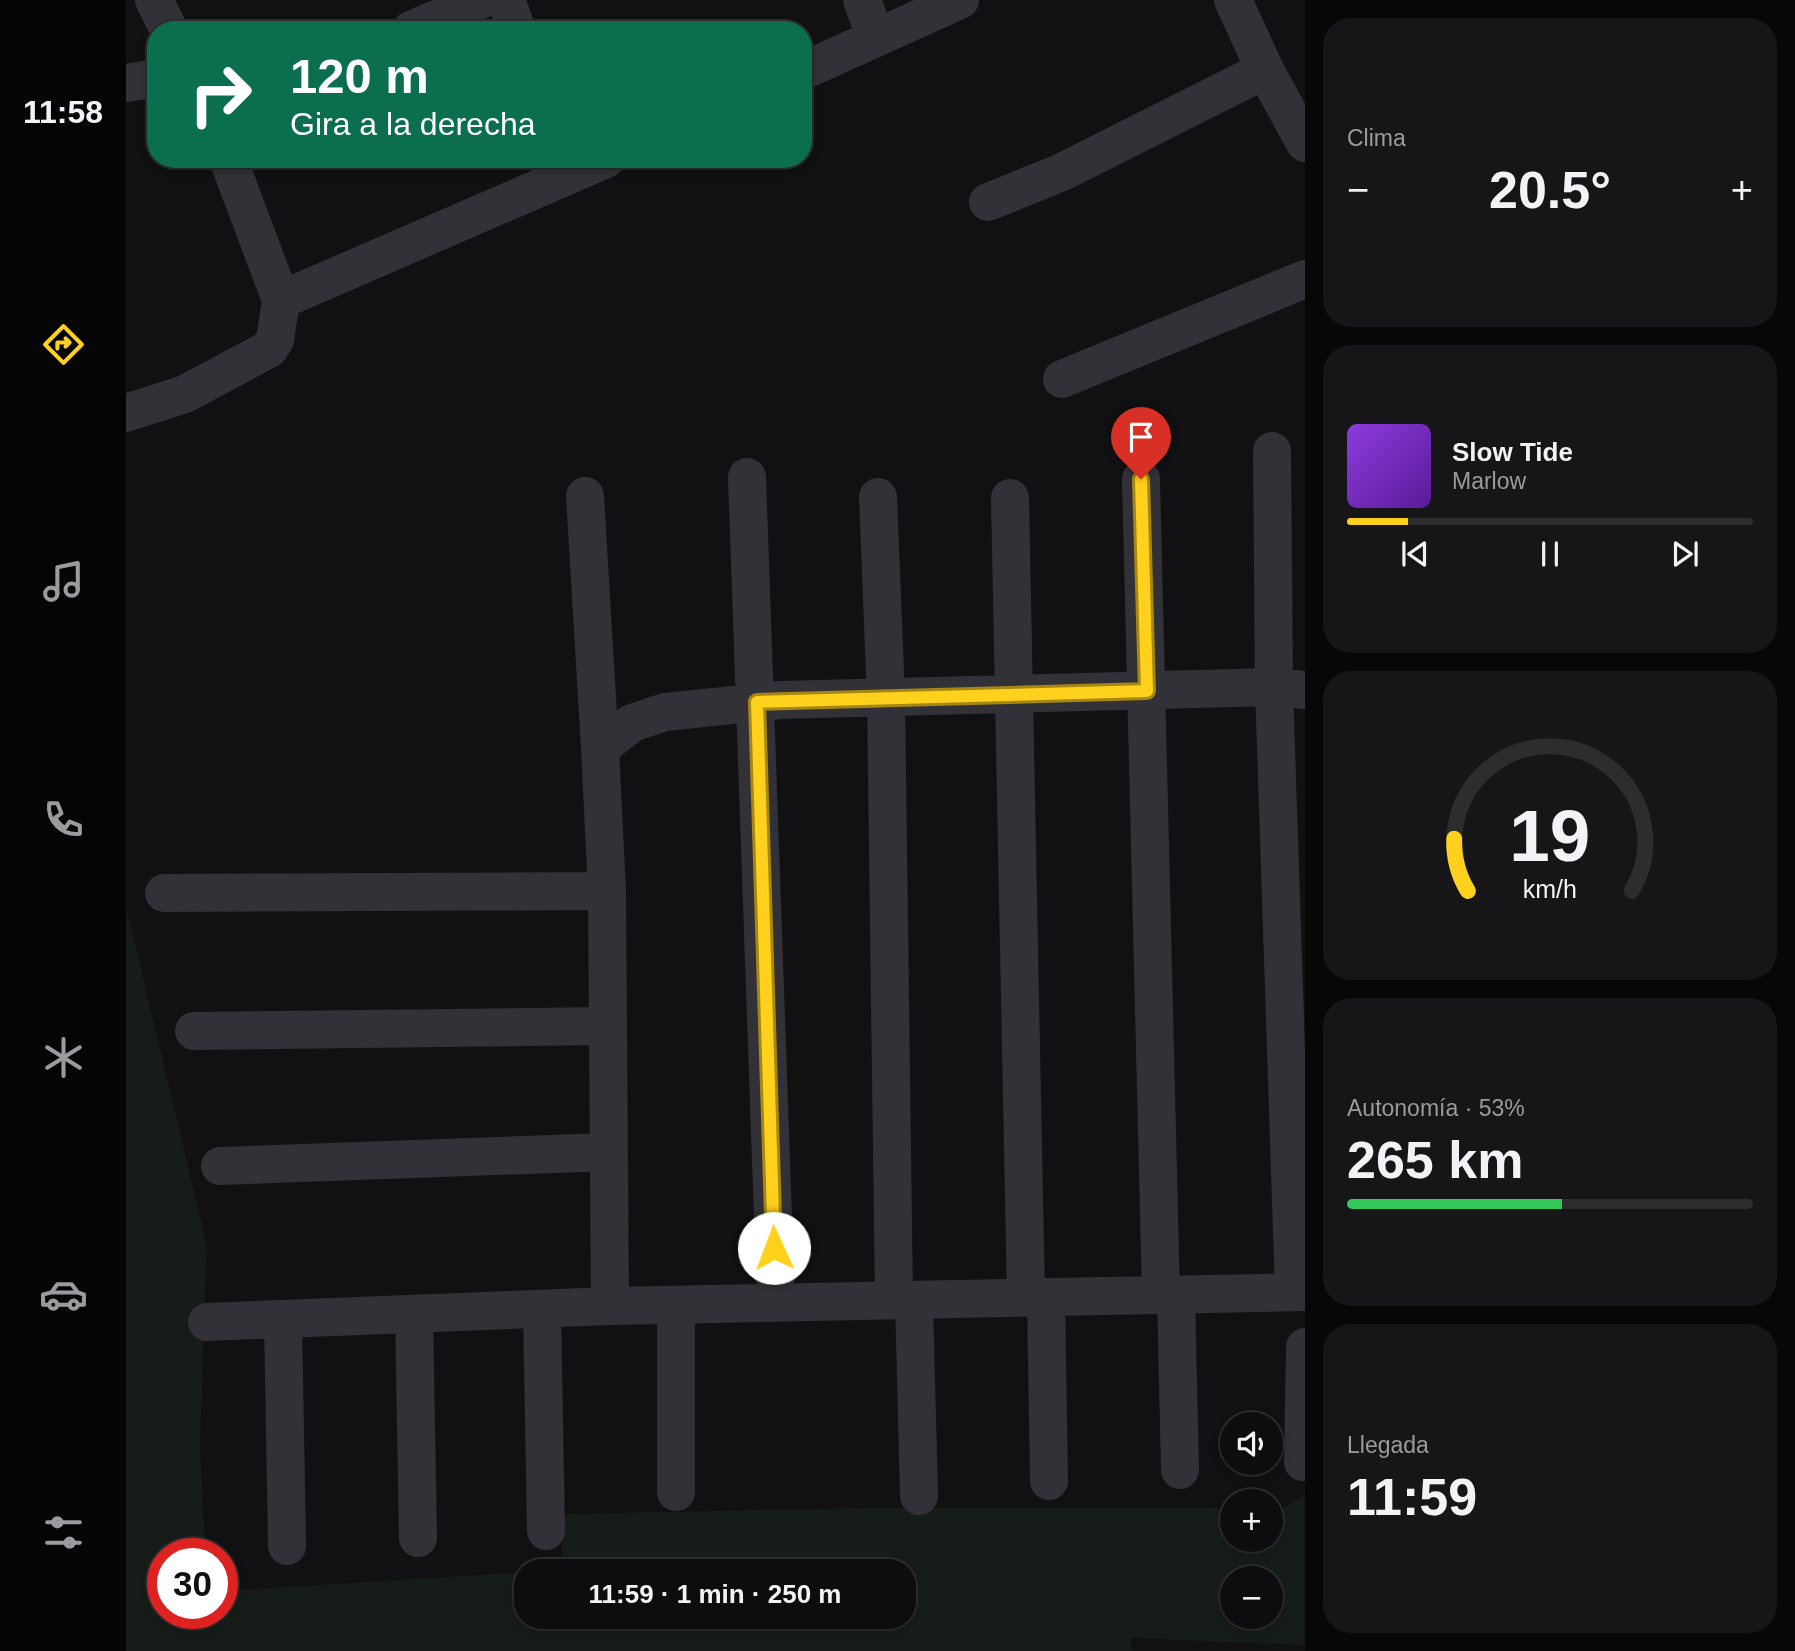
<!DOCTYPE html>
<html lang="es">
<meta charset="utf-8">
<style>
:root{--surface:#0d0c0e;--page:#161517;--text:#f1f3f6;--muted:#9a9b9e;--line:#2d2c2e;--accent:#ffd01c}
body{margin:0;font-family:Helvetica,sans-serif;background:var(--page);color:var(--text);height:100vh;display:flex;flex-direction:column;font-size:26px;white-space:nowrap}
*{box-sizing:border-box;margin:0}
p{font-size:23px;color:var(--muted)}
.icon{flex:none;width:38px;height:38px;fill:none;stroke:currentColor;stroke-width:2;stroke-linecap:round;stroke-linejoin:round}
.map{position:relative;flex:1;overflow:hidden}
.side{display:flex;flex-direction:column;gap:18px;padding:18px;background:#070708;width:490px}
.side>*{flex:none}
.banner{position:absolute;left:21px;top:21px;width:665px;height:147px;border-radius:28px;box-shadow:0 4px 10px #0003,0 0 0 2px var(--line);background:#0b6e4f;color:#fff;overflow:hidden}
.buttons{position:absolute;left:1094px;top:1412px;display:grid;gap:14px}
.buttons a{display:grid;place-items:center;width:63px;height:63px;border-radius:50%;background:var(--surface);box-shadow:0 4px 10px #0003,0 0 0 2px var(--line);font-size:35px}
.speed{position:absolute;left:21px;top:1538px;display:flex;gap:14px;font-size:35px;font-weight:700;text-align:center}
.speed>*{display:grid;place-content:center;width:91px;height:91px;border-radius:50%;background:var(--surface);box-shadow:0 4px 10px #0003,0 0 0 2px var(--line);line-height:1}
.speed .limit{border:10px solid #d22;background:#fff;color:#111}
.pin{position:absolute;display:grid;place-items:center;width:60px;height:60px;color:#fff;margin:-72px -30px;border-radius:50% 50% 50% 0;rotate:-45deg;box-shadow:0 0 7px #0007}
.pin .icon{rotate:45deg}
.me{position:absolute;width:77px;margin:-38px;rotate:358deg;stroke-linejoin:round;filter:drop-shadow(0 0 5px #0008)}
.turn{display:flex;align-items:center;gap:24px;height:147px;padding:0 28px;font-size:32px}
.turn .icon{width:91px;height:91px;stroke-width:2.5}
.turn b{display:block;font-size:49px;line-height:60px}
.big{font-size:52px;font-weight:800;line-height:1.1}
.side .widget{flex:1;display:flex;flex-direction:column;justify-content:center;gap:10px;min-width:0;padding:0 24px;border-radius:28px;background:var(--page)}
.side .dial{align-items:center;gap:0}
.dial svg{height:182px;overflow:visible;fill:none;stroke:var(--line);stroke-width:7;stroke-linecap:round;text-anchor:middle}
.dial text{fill:var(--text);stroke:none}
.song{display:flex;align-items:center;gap:21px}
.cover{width:84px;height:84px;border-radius:10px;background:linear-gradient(135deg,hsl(270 70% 55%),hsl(270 70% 35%))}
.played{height:7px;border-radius:4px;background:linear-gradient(90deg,var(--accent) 15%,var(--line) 15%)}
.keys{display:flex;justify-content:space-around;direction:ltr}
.heat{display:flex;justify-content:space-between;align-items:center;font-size:38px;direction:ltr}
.charge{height:10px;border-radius:5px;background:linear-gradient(90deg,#34c759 53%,var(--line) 0)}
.trip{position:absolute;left:388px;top:1559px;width:402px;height:70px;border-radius:28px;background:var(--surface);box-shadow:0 4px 10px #0003,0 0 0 2px var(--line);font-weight:800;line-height:70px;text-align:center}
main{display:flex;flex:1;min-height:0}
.tab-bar{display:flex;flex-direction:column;width:126px;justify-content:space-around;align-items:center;background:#050506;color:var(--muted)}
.tab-bar .icon{width:49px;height:49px}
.tab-bar .current{color:var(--accent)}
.tab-bar b{font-size:32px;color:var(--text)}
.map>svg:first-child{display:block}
.green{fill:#161d18;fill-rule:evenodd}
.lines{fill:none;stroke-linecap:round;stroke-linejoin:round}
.minor{stroke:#313137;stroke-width:38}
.route-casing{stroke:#a68712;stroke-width:18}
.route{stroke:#ffd01c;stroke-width:12}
</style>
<main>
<nav class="tab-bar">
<b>11:58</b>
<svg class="icon current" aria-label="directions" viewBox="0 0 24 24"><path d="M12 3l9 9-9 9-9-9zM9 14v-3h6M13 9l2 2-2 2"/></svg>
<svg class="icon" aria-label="music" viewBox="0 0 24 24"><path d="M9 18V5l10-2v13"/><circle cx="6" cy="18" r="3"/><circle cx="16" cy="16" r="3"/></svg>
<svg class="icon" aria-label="phone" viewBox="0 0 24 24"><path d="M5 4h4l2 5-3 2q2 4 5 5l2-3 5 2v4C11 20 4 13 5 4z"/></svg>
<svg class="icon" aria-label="climate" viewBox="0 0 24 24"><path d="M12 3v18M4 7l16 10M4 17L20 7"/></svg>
<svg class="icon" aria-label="car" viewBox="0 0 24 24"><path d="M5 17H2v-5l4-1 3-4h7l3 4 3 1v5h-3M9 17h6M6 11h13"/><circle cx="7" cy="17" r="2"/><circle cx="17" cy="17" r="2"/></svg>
<svg class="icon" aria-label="filters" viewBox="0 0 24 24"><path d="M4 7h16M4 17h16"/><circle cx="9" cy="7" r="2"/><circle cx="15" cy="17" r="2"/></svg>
</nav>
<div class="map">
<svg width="1179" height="1651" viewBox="0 0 1179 1651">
<rect width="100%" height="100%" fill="#111012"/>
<!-- green -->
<path class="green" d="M0,906l81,340 -7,196 5,112h-42v60h59v-23l305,-19v45h378v-45l-375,-1 32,-2v-55l304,-6h366v32h38l1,-32 14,-1 20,-12v150l-174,-7 1,13h-1006zM1106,1578h38v39h-38z"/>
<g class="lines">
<!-- minor -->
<path class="minor" d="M28,0l15,30
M380,0l11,30
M736,0l14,38
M1107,0l32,70 40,73
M285,30l69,-30
M677,71l157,-71
M0,83l30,-5
M862,202l72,-29 205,-103
M155,300l325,-141
M936,379l243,-100
M0,413l59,-19 84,-45 6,-9 6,-40 -53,-141
M1146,451l2,236 20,605
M621,477l29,826
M1015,479l20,816
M459,496l15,252
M752,497l8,201 8,602
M884,498l16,799
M38,893l443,-2
M68,1031l414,-5
M94,1166l389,-14
M1050,1295l4,175
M920,1297l3,184
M788,1300l5,196
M484,1306l-3,-415 -7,-143 32,-25 33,-11 116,-12 493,-13 31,3
M416,1309l4,222
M288,1314l4,224
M157,1319l4,227
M81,1322l403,-16 695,-14
M1177,1462l2,-115
M550,1492v-187"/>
</g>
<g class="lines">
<defs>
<path id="route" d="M648,1248l-17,-546 390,-11 -6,-212"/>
</defs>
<!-- route casing -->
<use href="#route" class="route-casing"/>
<!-- route -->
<use href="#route" class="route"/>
</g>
</svg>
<div class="buttons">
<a><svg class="icon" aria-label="sound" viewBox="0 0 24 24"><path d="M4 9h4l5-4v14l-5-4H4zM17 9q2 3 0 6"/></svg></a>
<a>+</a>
<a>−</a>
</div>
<div class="speed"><div class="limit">30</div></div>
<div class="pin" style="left:1015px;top:479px;background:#d93025"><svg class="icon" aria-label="arrive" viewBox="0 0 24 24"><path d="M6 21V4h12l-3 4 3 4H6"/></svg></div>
<svg class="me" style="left:648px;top:1248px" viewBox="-20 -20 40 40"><circle r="19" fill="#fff"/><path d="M0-13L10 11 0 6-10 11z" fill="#ffd01c"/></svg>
<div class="trip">11:59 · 1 min · 250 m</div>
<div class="banner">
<div class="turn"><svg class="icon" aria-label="right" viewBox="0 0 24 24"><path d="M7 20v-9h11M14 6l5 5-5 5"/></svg><div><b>120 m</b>Gira a la derecha</div></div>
</div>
</div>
<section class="side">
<div class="widget"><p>Clima</p>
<div class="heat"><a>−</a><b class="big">20.5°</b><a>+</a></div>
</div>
<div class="widget">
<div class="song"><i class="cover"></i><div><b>Slow Tide</b><p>Marlow</p></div></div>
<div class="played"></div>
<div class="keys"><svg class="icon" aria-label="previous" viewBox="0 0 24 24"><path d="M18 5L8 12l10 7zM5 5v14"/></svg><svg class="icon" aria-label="pause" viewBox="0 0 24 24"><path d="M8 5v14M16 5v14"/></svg><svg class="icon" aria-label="next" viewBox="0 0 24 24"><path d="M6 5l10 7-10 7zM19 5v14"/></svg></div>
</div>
<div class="widget dial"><svg viewBox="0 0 100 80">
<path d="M14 69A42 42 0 1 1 86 69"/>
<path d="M14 69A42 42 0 0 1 8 46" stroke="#ffd01c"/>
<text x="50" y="56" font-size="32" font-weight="700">19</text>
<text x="50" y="72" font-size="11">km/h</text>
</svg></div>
<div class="widget"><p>Autonomía · 53%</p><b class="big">265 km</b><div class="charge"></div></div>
<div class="widget"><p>Llegada</p><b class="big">11:59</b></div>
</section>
</main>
